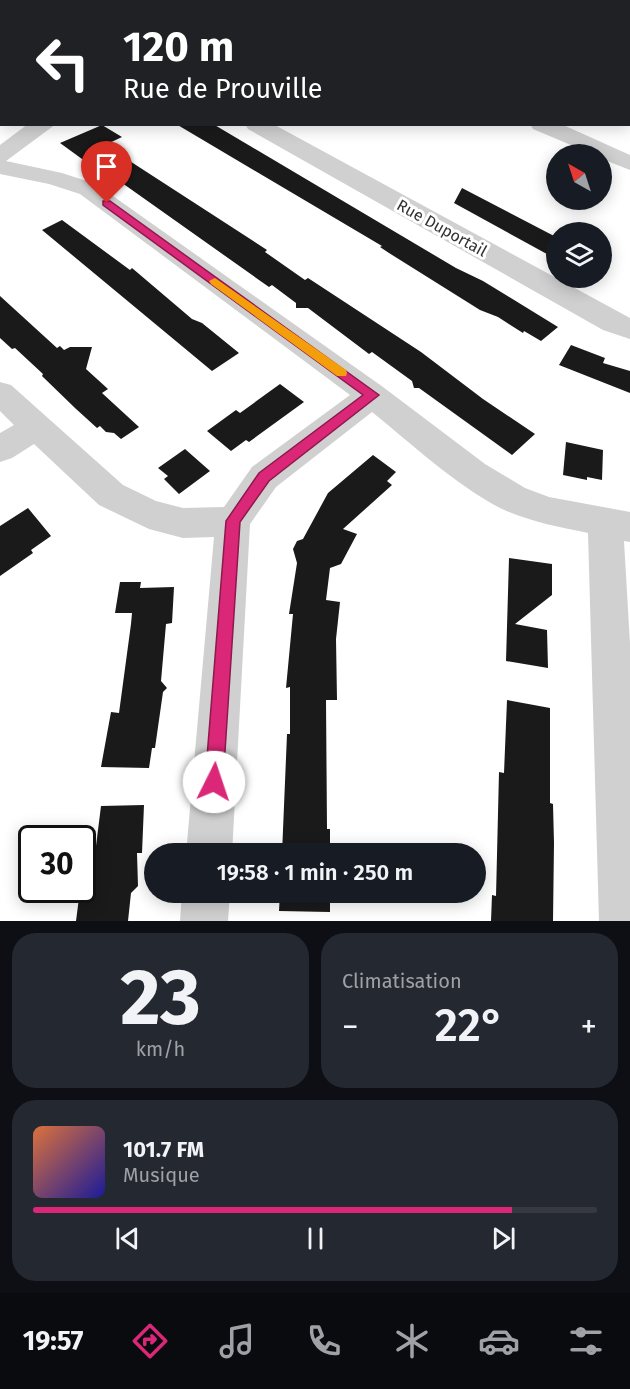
<!DOCTYPE html>
<html lang="fr">
<meta charset="utf-8">
<style>
:root{--surface:#171b24;--page:#242831;--text:#f1f3f6;--muted:#9ea1a6;--line:#363941;--accent:#db2777}
body{margin:0;font-family:"Fira Sans",sans-serif;background:var(--page);color:var(--text);height:100vh;display:flex;flex-direction:column;font-size:22px;white-space:nowrap}
*{box-sizing:border-box;margin:0}
p{font-size:20px;color:var(--muted)}
.icon{flex:none;width:33px;height:33px;fill:none;stroke:currentColor;stroke-width:2;stroke-linecap:round;stroke-linejoin:round}
.map{position:relative;height:921px;overflow:hidden}
.sheet{display:flex;flex-direction:column;gap:12px;padding:12px;background:#0d0f14;flex:1}
.sheet>*{flex:none}
.top-card{position:absolute;left:0px;top:0px;width:630px;height:126px;box-shadow:0 3px 15px #0003;background:#202124;color:#fff;overflow:hidden}
.needle{width:39px;rotate:321deg}
.fabs{position:absolute;left:546px;top:144px;display:grid;gap:12px}
.fabs a{display:grid;place-items:center;width:66px;height:66px;border-radius:50%;background:var(--surface);box-shadow:0 3px 15px #0003;font-size:30px}
.speed{position:absolute;left:18px;top:825px;display:flex;gap:12px;font-size:30px;font-weight:700;text-align:center}
.speed>*{display:grid;place-content:center;width:78px;height:78px;border-radius:50%;background:var(--surface);box-shadow:0 3px 15px #0003;line-height:1}
.speed .limit{border:3px solid #111;border-radius:9px;background:#fff;color:#111}
.pin{position:absolute;display:grid;place-items:center;width:51px;height:51px;color:#fff;margin:-62px -26px;border-radius:50% 50% 50% 0;rotate:-45deg;box-shadow:0 0 6px #0007}
.pin .icon{rotate:45deg}
.me{position:absolute;width:66px;margin:-33px;rotate:4deg;stroke-linejoin:round;filter:drop-shadow(0 0 4px #0008)}
.turn{display:flex;align-items:center;gap:21px;height:126px;padding:0 24px;font-size:27px}
.turn .icon{width:78px;height:78px;stroke-width:2.5}
.turn b{display:block;font-size:42px;line-height:51px}
.big{font-size:45px;font-weight:600;line-height:1.1}
.sheet .tile{flex:1;display:flex;flex-direction:column;justify-content:center;gap:9px;min-width:0;padding:0 21px;border-radius:24px;background:var(--page)}
.sheet .dial{align-items:center;gap:0}
.dial b{font-size:78px;line-height:1}
.song{display:flex;align-items:center;gap:18px}
.cover{width:72px;height:72px;border-radius:9px;background:linear-gradient(135deg,hsl(20 70% 55%),hsl(240 70% 35%))}
.played{height:6px;border-radius:3px;background:linear-gradient(90deg,var(--accent) 85%,var(--line) 85%)}
.keys{display:flex;justify-content:space-around;direction:ltr}
.heat{display:flex;justify-content:space-between;align-items:center;font-size:33px;direction:ltr}
.sheet .tiles{flex:1;display:grid;gap:12px;grid-template-columns:1fr 1fr}
.tile:last-child{grid-column:span 2}
.trip{position:absolute;left:144px;top:843px;width:342px;height:60px;border-radius:30px;background:var(--surface);box-shadow:0 3px 15px #0003;font-weight:600;line-height:60px;text-align:center}
.menu{display:flex;height:96px;justify-content:space-around;align-items:center;background:#090b0e;color:var(--muted)}
.menu .icon{width:42px;height:42px}
.menu .active{color:var(--accent)}
.menu b{font-size:27px;color:var(--text)}
.map>svg:first-child{display:block}
.building{fill:#1a1a1a}
.lines{fill:none;stroke-linecap:round;stroke-linejoin:round}
.path{stroke:#cdcdcd;stroke-width:2;stroke-dasharray:1.5 1.5;stroke-linecap:butt}
.minor{fill:#d0d0d0;fill-rule:evenodd}
.route{fill:#db2777;stroke:#8e194d;stroke-width:1.5}
.slow{fill:#f59e0b}
.labels{text-anchor:middle;dominant-baseline:central;stroke-width:6;stroke-linejoin:round;paint-order:stroke}
.far-street-label{font-size:16px;fill:#333;stroke:#fff}
</style>
<div class="map">
<svg width="630" height="921" viewBox="0 0 630 921">
<rect width="100%" height="100%" fill="#fff"/>
<!-- building -->
<path class="building" d="M176,124h37l243,144 27,13 75,46 -17,14 -17,-10 -1,2 -25,-16 -18,-7 -91,-57 -9,-6 2,-1z
M102,125l20,12 -17,8 162,105 -2,2 40,28 3,-2 113,74 62,47 52,35 -23,21 -93,-67h-5l-2,-7 -40,-29 -3,2 -61,-46h-12v-5l-24,-18 -3,2 -161,-114 -4,2 -44,-32z
M462,188l94,49v22l-102,-56z
M62,220l68,50 2,-2 60,51 10,4 37,30 -27,18 -170,-141z
M0,296l57,52 3,-2 4,4 6,-3h22l-6,22 22,20 -6,4 37,34 -18,12 -7,-6 -8,-1 -6,-6 -3,2 -22,-20 -33,-32 1,-2 -28,-26 -3,1 -12,-11z
M571,345l34,13 -2,5 27,8v22l-71,-28z
M280,384l24,18 -55,40 -3,-2 -15,11 -24,-20 29,-21 4,3z
M566,442l37,8 -1,30 -15,-3v3l-24,-5z
M185,449l25,22 -31,23 -15,-15 4,-3 -10,-8z
M373,455l23,17 -9,9 5,4 -49,44 14,5 -16,30 -11,4 -4,32 14,2 -4,37 1,61h-11l1,129h3v25h-48l5,-120h3v-47l-4,1 7,-74h-4l8,-51 -4,-14 4,-8 6,-2 25,-46z
M28,508l23,28 -20,14 2,3 -33,23v-50z
M509,558l43,6v31l-37,29 32,6 1,38 -42,-7z
M120,582h21l-1,6 34,-1 -2,36 -6,1 -5,57 6,7 -4,4 -8,56h-3l-3,20 -48,-1 10,-55 8,1 12,-89 1,-11h-17z
M507,700l43,8v95l3,1 1,39 -1,78h-62l1,-26 4,1 3,-124 5,1z
M144,805l-2,48h-5l1,33 -7,7 -3,28h-52l4,-31h2l1,-20h10l8,-64z
M280,892h50v20l-51,-1z"/>
<g class="lines">
<!-- path -->
<path class="path" d="M593,0l4,2
M2,2l2,-2"/>
<!-- minor -->
<path class="minor" d="M297,0h20l-22,2z
M413,0h23l2,2h-24z
M628,72h2l-2,13z
M28,124h28l-50,37 56,12 34,11 287,203 102,77 40,24 24,9 81,15v30l-6,-1 6,103v277h-31l-11,-388c-30,-6 -61,-12 -88,-25 -47,-25 -87,-63 -128,-96l-96,75 -26,37 -18,330h-46l28,-317 -31,1 -34,-9 -50,-24 -65,-61 -22,14 -12,4v-29l14,-8 -14,-14v-29l11,3 112,100 33,16 27,7 41,-1 28,-40 98,-72 -270,-201 -31,-10 -49,-10v-29z
M245,124h28l357,194v21l-27,-9 -355,-201z
M530,124h31l69,31v15l-28,-11v-5h-10l-59,-25z
M182,892h48l-2,29h-48z"/>
</g>
<!-- route -->
<path class="route" d="M103,201h7l269,194 -110,86 -29,41 -17,260 -2,7 -7,2 -6,-2 -3,-7 21,-261 33,-48 104,-78 -260,-190z"/>
<!-- slow -->
<path class="slow" d="M215,278l131,92 1,3 -1,3h-9l-126,-92 -2,-3z"/>
<g class="labels">
<!-- far-street labels -->
<g class="far-street-label">
<text transform="translate(442 228) rotate(29)">Rue Duportail</text>
</g>
</g>
</svg>
<div class="fabs">
<a><svg class="needle" viewBox="-14 -14 28 28"><path d="M0-13l5 13h-10z" fill="#e53935"/><path d="M0 13l5-13h-10z" fill="#9ea1a6"/></svg></a>
<a><svg class="icon" aria-label="layers" viewBox="0 0 24 24"><path d="M12 4l9 5-9 5-9-5zM3 14l9 5 9-5"/></svg></a>
</div>
<div class="speed"><div class="limit">30</div></div>
<div class="pin" style="left:107px;top:203px;background:#d93025"><svg class="icon" aria-label="arrive" viewBox="0 0 24 24"><path d="M6 21V4h12l-3 4 3 4H6"/></svg></div>
<svg class="me" style="left:214px;top:782px" viewBox="-20 -20 40 40"><circle r="19" fill="#fff"/><path d="M0-13L10 11 0 6-10 11z" fill="#db2777"/></svg>
<div class="trip">19:58 · 1 min · 250 m</div>
<div class="top-card">
<div class="turn"><svg class="icon" aria-label="left" viewBox="0 0 24 24"><path d="M17 20v-9H6M10 6l-5 5 5 5"/></svg><div><b>120 m</b>Rue de Prouville</div></div>
</div>
</div>
<section class="sheet">
<div class="tiles">
<div class="tile dial"><b>23</b><p>km/h</p></div>
<div class="tile"><p>Climatisation</p>
<div class="heat"><a>−</a><b class="big">22°</b><a>+</a></div>
</div>
<div class="tile">
<div class="song"><i class="cover"></i><div><b>101.7 FM</b><p>Musique</p></div></div>
<div class="played"></div>
<div class="keys"><svg class="icon" aria-label="previous" viewBox="0 0 24 24"><path d="M18 5L8 12l10 7zM5 5v14"/></svg><svg class="icon" aria-label="pause" viewBox="0 0 24 24"><path d="M8 5v14M16 5v14"/></svg><svg class="icon" aria-label="next" viewBox="0 0 24 24"><path d="M6 5l10 7-10 7zM19 5v14"/></svg></div>
</div>
</div>
</section>
<nav class="menu">
<b>19:57</b>
<svg class="icon active" aria-label="directions" viewBox="0 0 24 24"><path d="M12 3l9 9-9 9-9-9zM9 14v-3h6M13 9l2 2-2 2"/></svg>
<svg class="icon" aria-label="music" viewBox="0 0 24 24"><path d="M9 18V5l10-2v13"/><circle cx="6" cy="18" r="3"/><circle cx="16" cy="16" r="3"/></svg>
<svg class="icon" aria-label="phone" viewBox="0 0 24 24"><path d="M5 4h4l2 5-3 2q2 4 5 5l2-3 5 2v4C11 20 4 13 5 4z"/></svg>
<svg class="icon" aria-label="climate" viewBox="0 0 24 24"><path d="M12 3v18M4 7l16 10M4 17L20 7"/></svg>
<svg class="icon" aria-label="car" viewBox="0 0 24 24"><path d="M5 17H2v-5l4-1 3-4h7l3 4 3 1v5h-3M9 17h6M6 11h13"/><circle cx="7" cy="17" r="2"/><circle cx="17" cy="17" r="2"/></svg>
<svg class="icon" aria-label="filters" viewBox="0 0 24 24"><path d="M4 7h16M4 17h16"/><circle cx="9" cy="7" r="2"/><circle cx="15" cy="17" r="2"/></svg>
</nav>
